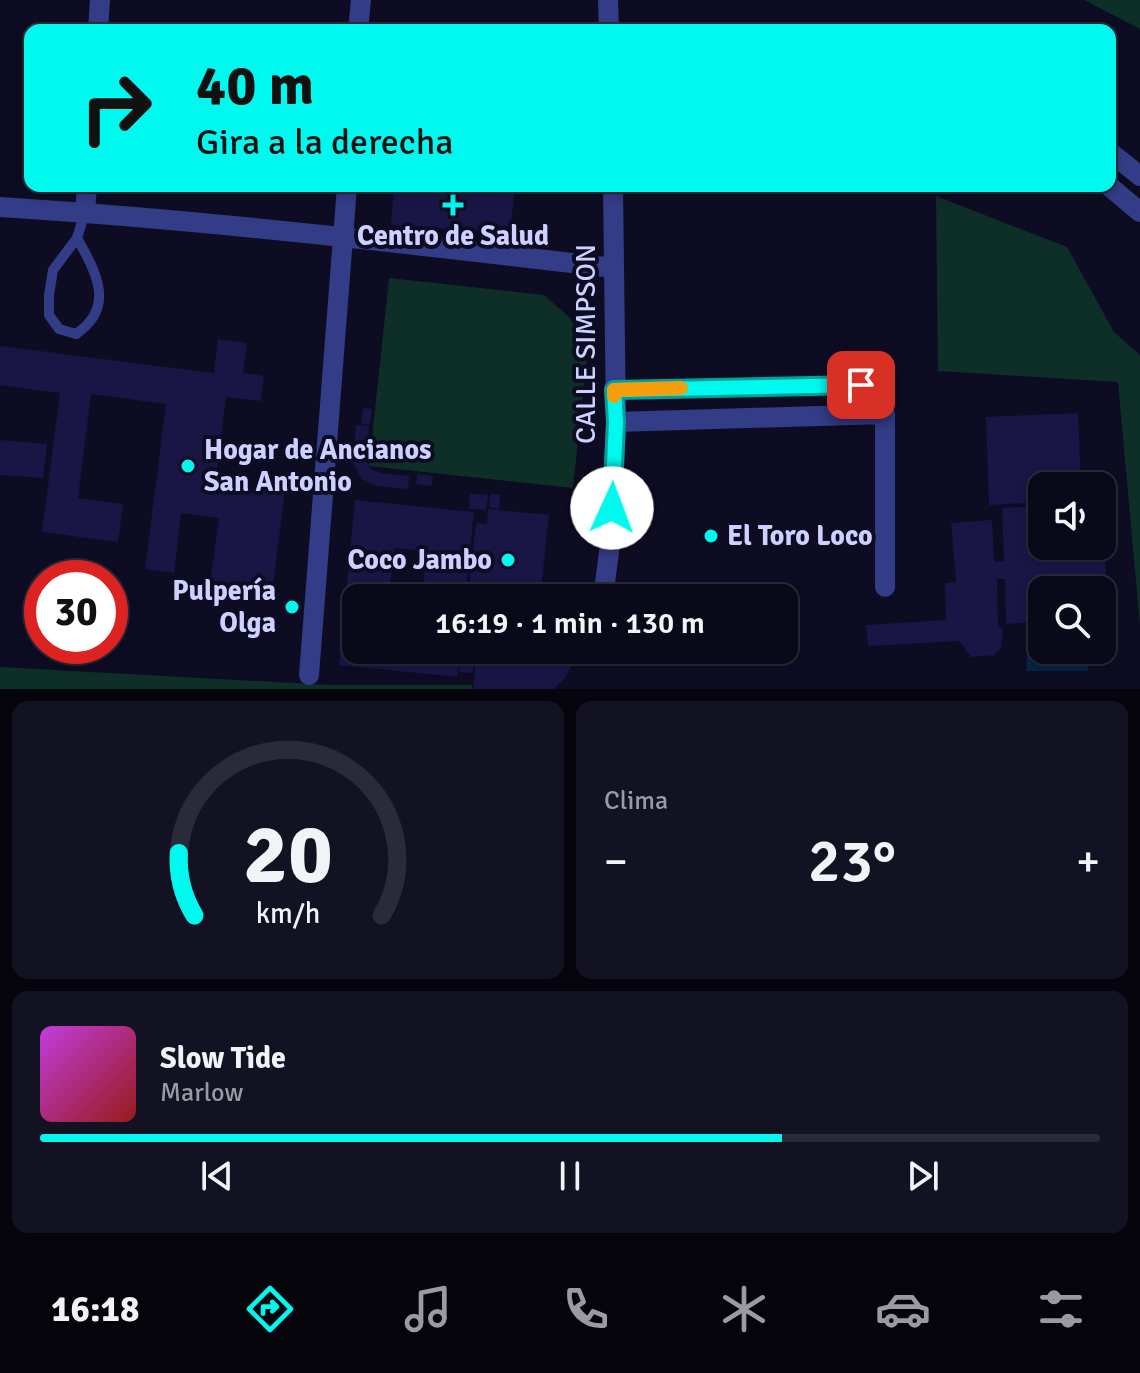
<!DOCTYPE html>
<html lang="es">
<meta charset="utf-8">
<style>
:root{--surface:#0a091a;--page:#131223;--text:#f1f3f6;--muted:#999aa2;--line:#2a2a39;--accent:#00f9ef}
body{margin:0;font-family:Signika,sans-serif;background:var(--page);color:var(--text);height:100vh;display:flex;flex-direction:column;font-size:30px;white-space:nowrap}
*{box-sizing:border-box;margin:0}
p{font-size:26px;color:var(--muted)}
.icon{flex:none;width:44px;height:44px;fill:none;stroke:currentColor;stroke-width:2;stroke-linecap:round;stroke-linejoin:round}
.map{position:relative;height:689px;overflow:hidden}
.sheet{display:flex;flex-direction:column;gap:12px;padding:12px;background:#06050e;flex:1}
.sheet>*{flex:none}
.hud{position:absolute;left:24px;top:24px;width:1092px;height:168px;border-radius:16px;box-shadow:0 4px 12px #0003,0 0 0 2px var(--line);background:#00f9ef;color:#111;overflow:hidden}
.fabs{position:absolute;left:1028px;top:472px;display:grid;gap:16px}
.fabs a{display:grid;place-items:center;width:88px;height:88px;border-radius:16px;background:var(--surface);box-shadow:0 4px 12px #0003,0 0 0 2px var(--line);font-size:40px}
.speed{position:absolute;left:24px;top:560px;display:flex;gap:16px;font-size:40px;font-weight:700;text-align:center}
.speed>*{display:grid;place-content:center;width:104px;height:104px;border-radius:50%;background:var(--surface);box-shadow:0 4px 12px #0003,0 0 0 2px var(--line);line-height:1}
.speed .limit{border:12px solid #d22;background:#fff;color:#111}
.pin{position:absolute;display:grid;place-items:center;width:68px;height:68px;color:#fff;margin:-34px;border-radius:16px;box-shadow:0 4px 12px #0006}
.me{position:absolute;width:88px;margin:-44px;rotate:2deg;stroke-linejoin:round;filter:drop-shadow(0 0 6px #0008)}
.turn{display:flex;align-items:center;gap:28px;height:168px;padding:0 40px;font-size:36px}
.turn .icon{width:104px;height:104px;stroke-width:2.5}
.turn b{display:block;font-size:56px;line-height:68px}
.big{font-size:60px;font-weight:600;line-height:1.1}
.sheet .tile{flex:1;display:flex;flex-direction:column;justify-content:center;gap:12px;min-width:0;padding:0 28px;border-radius:16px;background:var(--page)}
.sheet .dial{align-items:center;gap:0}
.dial svg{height:208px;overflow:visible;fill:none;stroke:var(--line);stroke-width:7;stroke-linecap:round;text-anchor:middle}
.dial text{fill:var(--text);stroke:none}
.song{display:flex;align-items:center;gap:24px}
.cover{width:96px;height:96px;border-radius:12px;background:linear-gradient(135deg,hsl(290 70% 55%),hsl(0 70% 35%))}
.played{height:8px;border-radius:4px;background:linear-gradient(90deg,var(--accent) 70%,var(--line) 70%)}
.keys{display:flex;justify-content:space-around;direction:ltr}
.heat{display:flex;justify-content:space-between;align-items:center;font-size:44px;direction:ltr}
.sheet .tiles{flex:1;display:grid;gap:12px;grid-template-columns:1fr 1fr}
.tile:last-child{grid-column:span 2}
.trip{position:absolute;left:342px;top:584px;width:456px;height:80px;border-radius:16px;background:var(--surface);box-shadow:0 4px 12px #0003,0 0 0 2px var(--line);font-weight:600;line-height:80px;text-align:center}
.tabs{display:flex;height:128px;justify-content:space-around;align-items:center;background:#04040a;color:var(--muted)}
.tabs .icon{width:56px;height:56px}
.tabs .current{color:var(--accent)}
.tabs b{font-size:36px;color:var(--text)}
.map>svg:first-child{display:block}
.green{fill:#0e2e28}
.water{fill:#052543}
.building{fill:#191646}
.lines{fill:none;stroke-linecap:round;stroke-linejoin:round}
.lane{stroke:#333c86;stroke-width:10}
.street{stroke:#333c86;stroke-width:20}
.route-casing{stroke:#00a29b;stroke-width:20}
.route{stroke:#00f9ef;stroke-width:14}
.slow{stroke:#f59e0b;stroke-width:14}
.poi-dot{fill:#00f9ef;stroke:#0d0c23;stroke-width:3}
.labels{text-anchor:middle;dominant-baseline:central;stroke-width:8;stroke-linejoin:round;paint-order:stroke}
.poi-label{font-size:28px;font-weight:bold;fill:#ced0ff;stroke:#0d0c23;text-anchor:start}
.street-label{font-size:28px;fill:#ced0ff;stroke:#0d0c23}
</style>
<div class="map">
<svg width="1140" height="689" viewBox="0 0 1140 689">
<rect width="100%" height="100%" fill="#0d0c23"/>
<!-- green -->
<path class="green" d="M1084,0h56v29z
M936,196l131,51 47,85 26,23v271l-22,-244 -180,-11z
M389,278l155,17 25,22 19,30 -15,141 -204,-22z
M0,667l332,18h140v4h-472z"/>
<!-- water -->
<path class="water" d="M1042,640v10h46v21h-62l2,-30z"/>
<!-- building -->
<path class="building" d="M394,186h121l-5,47 -119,-8z
M218,339l29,4 -4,30 21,3 -3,25 -35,-4 -11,84 70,9 -13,102 -62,-8 9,-66 -38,-5 -7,60 -29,-4 21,-165 -75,-10 -13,104 45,6 -5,38 -76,-10 18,-139 -60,-8v-39l214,27z
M363,408l9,1 -2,16 -9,-1z
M1078,413l3,73h-39v16l-53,3 -3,-88z
M356,425l13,1 -3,34 5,9 9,4 29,3 -1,13 -31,-3 -15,-7 -9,-16z
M0,440l47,4 -4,34 -43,-3z
M417,474l16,2 -1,10 -16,-2z
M470,493l18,2 -2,15 -17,-1z
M490,494l10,1 -1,14 -10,-2z
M355,500l119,12 -9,86h-43l5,-47 -33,-3 -5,50h-33v52h104l-3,27 -118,-12z
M1042,506v40h31l1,11 31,-2 2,50h-5v-15h-60v31l-36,3 -1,-45h-8l1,45 5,7 -2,17 -7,7 -23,2 -12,-16 -91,5 -2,-21 80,-5 -1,-37 11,-1 -5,-59 41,-3 2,42 10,-1 -2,-53z
M488,509l61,6 -9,83 -72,-3 8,-72 11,1z
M462,650h13l-2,23 -14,-1z
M477,650h97l5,1 -14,27 -11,11h-81z"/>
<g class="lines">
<!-- lane -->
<path class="lane" d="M77,238c19,34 39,69 -1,96l-17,-5 -10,-14v-20l4,-25 24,-32 8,-26
M615,390l246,-5"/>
<!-- street -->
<path class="street" d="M608,0l1,30
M98,30l2,-30
M358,30l3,-30
M1110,152l30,24
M1109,186l31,26
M0,207c205,13 410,37 614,61
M85,212l2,-26
M616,422l269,-8v173
M603,598l8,-61 5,-115 -3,-236
M309,675l38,-489"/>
</g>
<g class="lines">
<defs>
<path id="route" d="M612,508l4,-86 -2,-32 247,-5"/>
</defs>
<!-- route casing -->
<use href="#route" class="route-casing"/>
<!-- route -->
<use href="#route" class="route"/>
<!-- slow -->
<path class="slow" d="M614,396v-6l67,-2"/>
</g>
<!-- markers -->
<g class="poi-dot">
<path d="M449 193h8v8h8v8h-8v8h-8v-8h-8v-8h8z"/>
<circle cx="188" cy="466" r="8"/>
<circle cx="711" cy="536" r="8"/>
<circle cx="508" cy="560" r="8"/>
<circle cx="292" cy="607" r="8"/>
</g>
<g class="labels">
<!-- poi labels -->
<g class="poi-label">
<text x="453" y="236" text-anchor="middle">Centro de Salud</text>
<text x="204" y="450">Hogar de Ancianos<tspan x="204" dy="32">San Antonio</tspan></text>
<text x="727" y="536">El Toro Loco</text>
<text x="492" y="560" text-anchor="end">Coco Jambo</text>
<text x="276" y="591" text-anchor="end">Pulpería<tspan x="276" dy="32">Olga</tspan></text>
</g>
<!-- street labels -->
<g class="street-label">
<text transform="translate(586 344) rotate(-90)">CALLE SIMPSON</text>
</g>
</g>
</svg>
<div class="fabs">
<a><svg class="icon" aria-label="sound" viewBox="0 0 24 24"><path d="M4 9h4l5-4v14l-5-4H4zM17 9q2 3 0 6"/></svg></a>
<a><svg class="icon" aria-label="search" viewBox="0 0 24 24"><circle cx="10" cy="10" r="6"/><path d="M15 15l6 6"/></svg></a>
</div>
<div class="speed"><div class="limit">30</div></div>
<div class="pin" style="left:861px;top:385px;background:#d93025"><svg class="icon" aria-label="arrive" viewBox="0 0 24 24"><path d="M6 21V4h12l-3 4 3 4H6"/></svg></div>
<svg class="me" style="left:612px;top:508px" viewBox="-20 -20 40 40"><circle r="19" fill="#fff"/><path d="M0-13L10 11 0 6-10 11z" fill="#00f9ef"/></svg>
<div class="trip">16:19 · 1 min · 130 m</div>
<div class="hud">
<div class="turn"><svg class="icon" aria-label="right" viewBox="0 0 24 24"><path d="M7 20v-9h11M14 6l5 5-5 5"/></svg><div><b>40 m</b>Gira a la derecha</div></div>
</div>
</div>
<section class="sheet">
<div class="tiles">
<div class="tile dial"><svg viewBox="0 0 100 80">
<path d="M14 69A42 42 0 1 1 86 69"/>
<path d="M14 69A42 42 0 0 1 8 45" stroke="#00f9ef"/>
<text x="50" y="56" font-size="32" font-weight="700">20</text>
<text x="50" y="72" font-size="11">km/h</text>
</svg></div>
<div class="tile"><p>Clima</p>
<div class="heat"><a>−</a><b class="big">23°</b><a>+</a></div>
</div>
<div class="tile">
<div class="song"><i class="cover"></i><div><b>Slow Tide</b><p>Marlow</p></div></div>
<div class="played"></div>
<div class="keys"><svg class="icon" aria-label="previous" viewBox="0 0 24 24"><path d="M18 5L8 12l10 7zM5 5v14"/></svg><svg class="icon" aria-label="pause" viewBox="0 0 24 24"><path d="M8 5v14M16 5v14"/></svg><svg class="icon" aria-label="next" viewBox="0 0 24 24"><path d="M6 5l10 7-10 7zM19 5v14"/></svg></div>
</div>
</div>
</section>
<nav class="tabs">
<b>16:18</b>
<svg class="icon current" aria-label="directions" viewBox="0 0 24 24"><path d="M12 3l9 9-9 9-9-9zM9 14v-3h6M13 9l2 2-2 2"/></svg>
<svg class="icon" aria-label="music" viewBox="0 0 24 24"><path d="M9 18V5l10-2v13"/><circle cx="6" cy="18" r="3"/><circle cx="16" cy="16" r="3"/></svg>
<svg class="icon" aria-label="phone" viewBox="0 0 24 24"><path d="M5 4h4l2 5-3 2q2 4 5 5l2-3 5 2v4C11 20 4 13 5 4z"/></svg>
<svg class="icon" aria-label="climate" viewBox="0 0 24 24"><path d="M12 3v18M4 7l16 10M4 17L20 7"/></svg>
<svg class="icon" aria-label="car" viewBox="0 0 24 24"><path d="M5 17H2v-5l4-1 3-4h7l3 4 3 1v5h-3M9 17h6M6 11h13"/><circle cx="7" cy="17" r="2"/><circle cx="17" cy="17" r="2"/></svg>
<svg class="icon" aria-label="filters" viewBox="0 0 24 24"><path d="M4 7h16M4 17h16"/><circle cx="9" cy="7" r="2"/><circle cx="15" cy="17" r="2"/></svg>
</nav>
